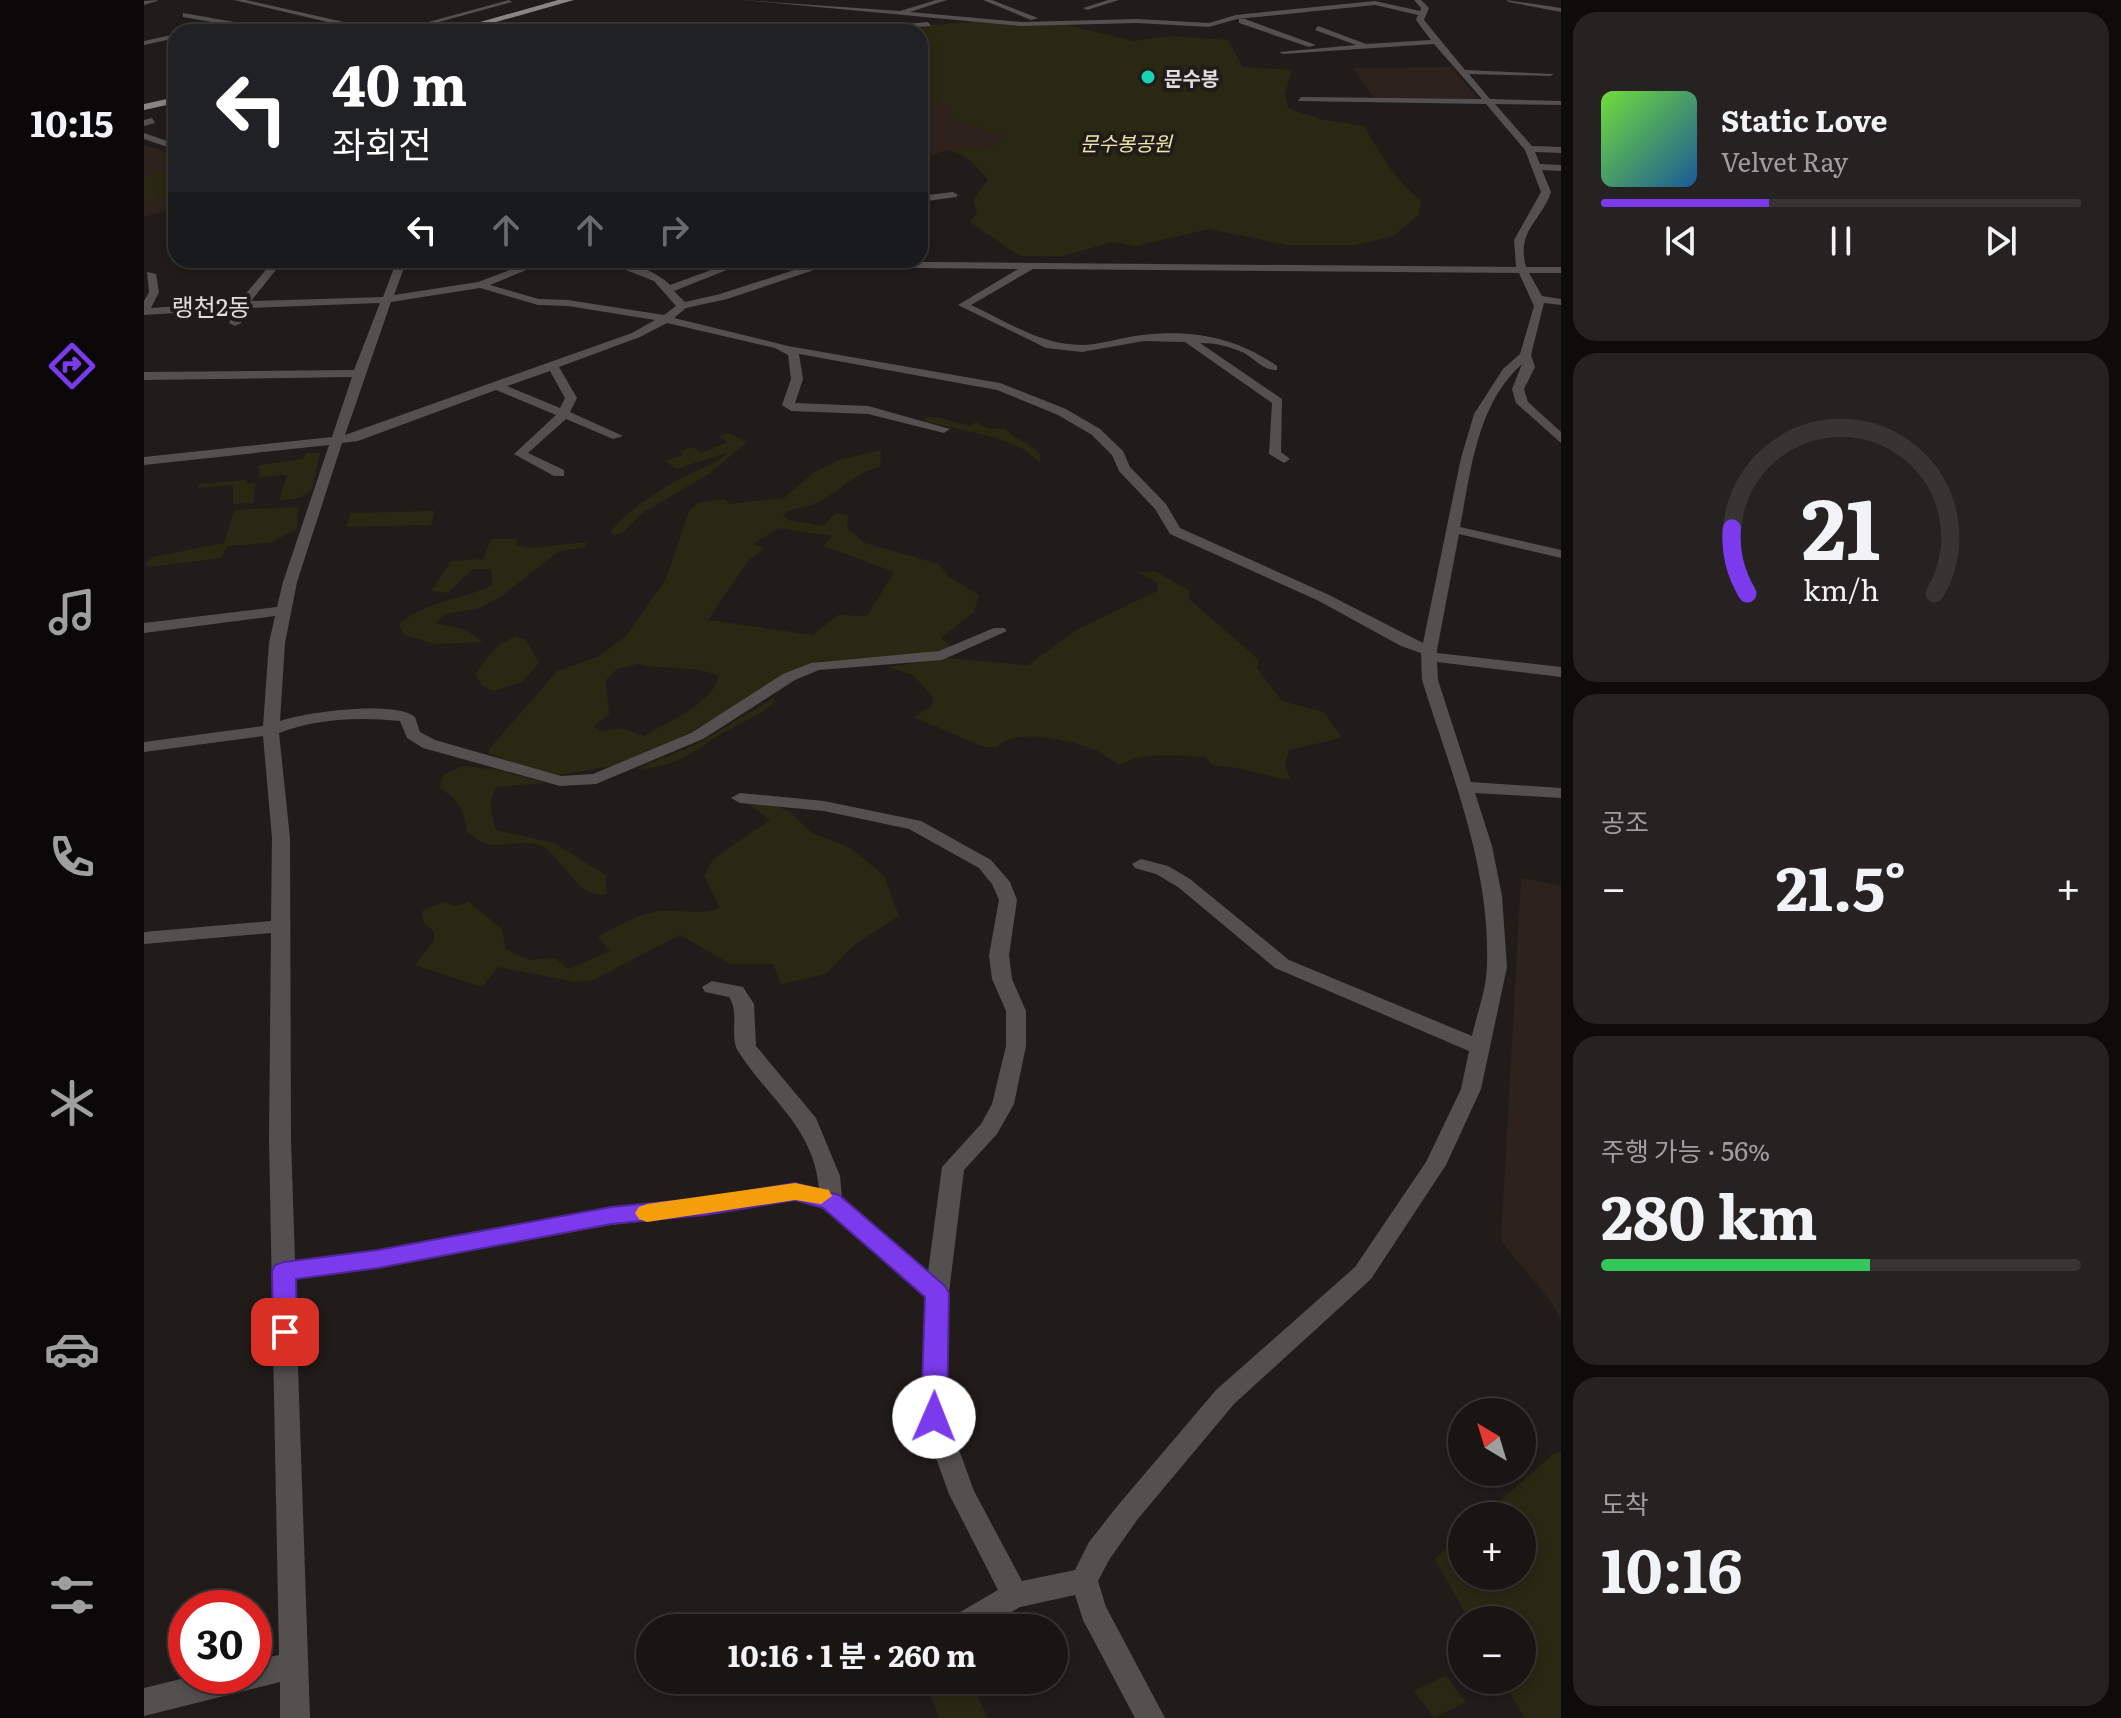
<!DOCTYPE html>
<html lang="ko">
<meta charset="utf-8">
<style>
:root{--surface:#191513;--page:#262221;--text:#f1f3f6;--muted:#9f9fa0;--line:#373433;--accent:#7c3aed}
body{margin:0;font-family:Literata,"Noto Sans KR",serif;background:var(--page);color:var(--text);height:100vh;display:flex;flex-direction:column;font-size:30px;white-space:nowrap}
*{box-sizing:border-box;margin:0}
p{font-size:26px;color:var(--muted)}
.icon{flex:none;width:44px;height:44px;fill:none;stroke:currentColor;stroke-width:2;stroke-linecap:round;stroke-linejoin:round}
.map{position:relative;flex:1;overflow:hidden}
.sheet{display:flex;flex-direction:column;gap:12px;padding:12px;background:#0e0c0a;width:560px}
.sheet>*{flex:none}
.hud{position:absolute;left:24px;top:24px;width:760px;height:244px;border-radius:24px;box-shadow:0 4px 12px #0003,0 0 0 2px var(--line);background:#202124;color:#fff;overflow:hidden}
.needle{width:52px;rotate:322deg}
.tools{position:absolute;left:1304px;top:1398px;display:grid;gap:16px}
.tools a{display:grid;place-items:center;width:88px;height:88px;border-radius:50%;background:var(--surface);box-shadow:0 4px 12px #0003,0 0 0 2px var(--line);font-size:40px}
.speed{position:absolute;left:24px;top:1590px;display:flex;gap:16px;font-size:40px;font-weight:700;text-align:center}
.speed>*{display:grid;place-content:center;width:104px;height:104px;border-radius:50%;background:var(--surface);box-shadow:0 4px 12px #0003,0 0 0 2px var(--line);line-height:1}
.speed .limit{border:12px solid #d22;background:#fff;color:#111}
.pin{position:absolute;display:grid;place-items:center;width:68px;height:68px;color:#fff;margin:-34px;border-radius:16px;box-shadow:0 4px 12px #0006}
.me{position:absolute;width:88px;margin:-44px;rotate:1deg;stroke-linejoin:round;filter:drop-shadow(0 0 6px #0008)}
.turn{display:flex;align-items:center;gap:28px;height:168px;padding:0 32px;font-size:36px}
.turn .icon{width:104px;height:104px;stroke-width:2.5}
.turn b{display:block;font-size:56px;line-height:68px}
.lanes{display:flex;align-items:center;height:76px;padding:0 32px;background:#0003;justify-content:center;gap:40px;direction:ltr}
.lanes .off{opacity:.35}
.big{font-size:60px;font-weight:700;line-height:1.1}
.sheet .tile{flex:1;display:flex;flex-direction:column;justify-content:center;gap:12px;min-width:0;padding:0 28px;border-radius:24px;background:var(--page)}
.sheet .dial{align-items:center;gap:0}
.dial svg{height:208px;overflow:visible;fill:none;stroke:var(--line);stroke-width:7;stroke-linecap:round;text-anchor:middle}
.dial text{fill:var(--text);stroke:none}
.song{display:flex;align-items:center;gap:24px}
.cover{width:96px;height:96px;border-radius:12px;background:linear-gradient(135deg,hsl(100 70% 55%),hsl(210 70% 35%))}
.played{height:8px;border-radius:4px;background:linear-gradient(90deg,var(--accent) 35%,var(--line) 35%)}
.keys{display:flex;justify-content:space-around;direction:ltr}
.heat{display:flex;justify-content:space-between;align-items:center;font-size:44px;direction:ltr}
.charge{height:12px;border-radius:6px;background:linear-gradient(90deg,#34c759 56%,var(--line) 0)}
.trip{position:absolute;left:492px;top:1614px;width:432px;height:80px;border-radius:40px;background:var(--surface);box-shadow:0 4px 12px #0003,0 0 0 2px var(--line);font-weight:700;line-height:80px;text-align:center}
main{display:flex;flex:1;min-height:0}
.tab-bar{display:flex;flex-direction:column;width:144px;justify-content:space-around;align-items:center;background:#0a0808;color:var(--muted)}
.tab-bar .icon{width:56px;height:56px}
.tab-bar .active{color:var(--accent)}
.tab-bar b{font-size:36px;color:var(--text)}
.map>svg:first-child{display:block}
.built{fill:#2d221c}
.green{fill:#2a2713;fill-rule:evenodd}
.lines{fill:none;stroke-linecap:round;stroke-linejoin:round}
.minor{fill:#545050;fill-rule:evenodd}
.major{fill:#8b8483;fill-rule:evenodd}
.route{fill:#7c3aed;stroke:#51269a;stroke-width:2}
.slow{fill:#f59e0b}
.poi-dot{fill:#17d5b3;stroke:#211c19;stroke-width:3}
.labels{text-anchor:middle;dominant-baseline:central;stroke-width:8;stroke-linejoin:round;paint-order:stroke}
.far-poi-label{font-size:20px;font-weight:bold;fill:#e1dddb;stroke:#211c19;text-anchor:start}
.far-park-label{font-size:20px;font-style:italic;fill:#eee6ab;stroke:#211c19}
.far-quarter-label{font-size:24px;fill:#e1dddb;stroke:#211c19}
</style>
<main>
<nav class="tab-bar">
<b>10:15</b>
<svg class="icon active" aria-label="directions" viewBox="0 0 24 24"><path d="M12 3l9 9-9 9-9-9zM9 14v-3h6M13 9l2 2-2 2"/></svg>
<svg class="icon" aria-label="music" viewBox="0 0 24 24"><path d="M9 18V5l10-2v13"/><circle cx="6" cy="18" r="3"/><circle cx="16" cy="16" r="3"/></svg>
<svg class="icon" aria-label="phone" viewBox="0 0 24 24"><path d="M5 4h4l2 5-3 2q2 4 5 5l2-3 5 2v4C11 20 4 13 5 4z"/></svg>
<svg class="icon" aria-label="climate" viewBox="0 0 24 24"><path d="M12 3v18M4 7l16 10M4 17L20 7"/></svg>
<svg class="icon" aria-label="car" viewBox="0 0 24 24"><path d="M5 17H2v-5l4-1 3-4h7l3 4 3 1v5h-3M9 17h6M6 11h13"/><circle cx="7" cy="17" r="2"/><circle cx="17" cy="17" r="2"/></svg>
<svg class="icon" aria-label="filters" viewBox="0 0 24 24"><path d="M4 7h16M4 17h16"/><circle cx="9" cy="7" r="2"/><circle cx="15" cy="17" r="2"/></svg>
</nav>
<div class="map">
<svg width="1417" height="1718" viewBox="0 0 1417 1718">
<rect width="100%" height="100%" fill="#211c19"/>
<!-- built -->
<path class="built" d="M1307,67l27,31h-104l-21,-30z
M776,89l60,17 -29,11 70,23 -47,17 -27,-7 -27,9z
M0,145l32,10v53l-32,9z
M1377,878l40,8v434l-9,-17 -51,-62z"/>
<!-- green -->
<path class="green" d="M828,22l95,3 67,16 36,-5 58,4 15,27 49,3 -7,24 3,14 32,11 44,7c17,28 30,54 57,74l-2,15 -27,22 -37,8h-68l-78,-16 -73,17 -23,-4 -50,14h-43l-50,-34 7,-10 -4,-11 15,-22 -17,-18 -18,-11 42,-4 14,-9 -60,-20 12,-5h-13l4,-4 -3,-2 -29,-6v-68h-86z
M22,171l10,4v19l-32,8v-25z
M793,417l33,9 6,-4 13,7 16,-1c10,13 25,14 35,26v8l-17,-13 -26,-11 -69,-16 -4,-4z
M584,433l19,9 -38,32 -68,40 -17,18 -10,3 -4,-3c16,-20 42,-37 64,-50 19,-11 38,-15 55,-30l-52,17 -13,-8 19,-6 -3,-4 13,-4 8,6 27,-11 -10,-6z
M737,450l-1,17c-26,5 -38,24 -61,35 -11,5 -24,5 -36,12l4,6 36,6 13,-13 12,2 -1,13 18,15 74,21 9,12 31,19 -5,17 -33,26 11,10 -35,7 -101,7 -35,17 -109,64 -33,17 -28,6 -50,9 -26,-4 -46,-17v-5l68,-78 40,-14 28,-20 41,-58 23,-68 9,-8 27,-4 5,5 54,-6 29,-25 26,-13zM635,528l53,8 -8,10 70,26 -27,44 -29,-1 -25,20 -105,-15 40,-59 17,-13 -12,-4zM494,664c26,6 56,1 80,12 -2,26 -53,47 -74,60l-23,-8 -20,3 -7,-5 15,-11 -3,-35 11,-11z
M162,453h14l-8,37 -13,8 -20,3 8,-26 -28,2v-12l44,-6z
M102,480l1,4 9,-1 -3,20 -20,1v-19l-35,3 1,-4z
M154,507l-1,22 -27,14 -43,3 -6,12 -71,9 -6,-3 9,-7 71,-14 10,-33z
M291,511l-4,14 -85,2 5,-14z
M347,539h26v6l16,3 53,-6 -1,5 -26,4 -57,45 -22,12 -35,6 -10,9 31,7 17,12 -48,2 -31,-9 -5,-11c31,-25 59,-22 93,-39l-1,-16h-18l-25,24 -17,-2 20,-30 32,-2z
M993,572h20l33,19 -2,7 71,62 -2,8 25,33 42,11 18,26 -53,12 -4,15 6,15c-27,-4 -52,-14 -78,-14l-8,-9c-27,-1 -61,-6 -85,8 -9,-4 -18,-13 -27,-16 -23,-8 -81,-23 -96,-1l-16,-2 -67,-29 17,-11 2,-9 -20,-22 -24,-8 58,-9 81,7 50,-36 79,-38 1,-8z
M372,636l10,4 13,23 -17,19 -28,9 -12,-5 -7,-12c18,-21 12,-24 41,-38z
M630,698v5c-13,11 -24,15 -38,23 -38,19 -52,41 -99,43l60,-25z
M319,766l36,4 47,13 -50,4c-8,15 -5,27 0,43l58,13 52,32 1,19c-28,7 -43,-33 -62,-46 -18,-12 -44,2 -62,-5 -5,-2 -11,-8 -16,-11 -3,-22 -8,-33 -28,-44l5,-14z
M624,802l22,10 22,21 39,15 33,28 15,40 -46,30 -27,28 -45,10 -8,-20h-43l-50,-29 -87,45 -17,2 -78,-15 -16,20 -67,-22 19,-25v-9l-10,-8 -2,-12 21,-9 12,4 14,-4 33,27 4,20 22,11 27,-2 13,11 42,-18 -12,-14c20,-11 42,-25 65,-26 19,-1 39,4 57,-3l-16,-32 9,-17 57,-39 -20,-15z
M1417,1451v267h-37l-21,-38h19v-60h-53l-34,-61 27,-25v42h60v-60h-39l70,-62z
M1302,1675l20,27 -32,16 -20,-27z
M801,1680h25l18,38h-49l-12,-31z"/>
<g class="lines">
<!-- minor -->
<path class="minor" d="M14,0l-1,1 -13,4v-4z
M90,0h12l120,27 55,-3 88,-24 3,2 -84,23 27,7 -38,-5 -51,4z
M598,0l158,11 36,-11h11l-37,12 112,10 115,-3 72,4 27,-8 139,-14 45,10 1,-3 -7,-8h7l8,8 -5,12 41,50 89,4 -4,2 -81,-2 21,25 71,2v4l-66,-1 37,42 29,1v6l-26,-1 5,12 21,1v6l-19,-1 9,22c-10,30 -35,38 -25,75h35v6h-32l13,23 19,3v6l-17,-2 -13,52 4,12 -11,22 4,13 33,30v11l-45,-40 -4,-14 10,-25c-45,40 -51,106 -62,163l101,23v8l-102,-24 -22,116v3l124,14v10l-124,-15 1,18 33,102 90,6v10l-86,-5 17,53 10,50 5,71 -26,122 -35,76 -75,114 -137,125 -97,116 -28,40 -11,21 8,26 59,111h-30l-52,-98 -8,-25 -55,12 -36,21h-40l4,-9 50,-29 -49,-96 -28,-77 4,-121 -102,-89 -28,-8 -90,16 -94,10 -233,43 -83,11 15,439h-30v-36l-136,34v-28l49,-12h61v-16l25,-5 -10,-516 2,-206 -127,11v-12l127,-11 1,-83 -9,-102 -119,16v-10l119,-16 6,-83 6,-27 -131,17v-10l133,-16 6,-25 46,-137 -185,20v-8l188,-20 20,-60 -208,3v-8l210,-2 26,-67 -133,5 -6,15 -6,3 -6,-3 7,-14 -92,6v-14l5,-9 -2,-20 9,2 3,18 -8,16 88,-6 35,-42h10l-33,41 132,-4 14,-37h10l-13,35 84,-13 59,-22h14l-61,25 49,14 29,1 96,15 12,-9 -22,-25 -54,-21c22,0 55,9 70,25l63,-23 9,2 -68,27 11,11 35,-8 102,-33 694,6 -2,-27 27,-48 -16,-42 -39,-46 -188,-3 3,-4 181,2 -48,-55 -151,10 -4,-2 77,-7 -41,-15 3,-4 48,18 65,-4 -15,-20 2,-5 -43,-10 -138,14 -28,8 -72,-4 -115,3zM679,267l195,2 -60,36 88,43 36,4 62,-11 41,1 87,61 -3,51 15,9 6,-4 -9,-7 1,-53 -82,-56c15,0 29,3 44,10 11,6 20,18 33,17v-4c-41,-29 -85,-37 -135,-31 -20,2 -41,10 -61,10 -40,0 -75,-24 -110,-40l62,-36 486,4 15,33 -14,48 -17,15 -29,45 -13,44 -38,185 -96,-49 -147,-66 -14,-24 -36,-37 -7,-16 -23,-22 -34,-20 -66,-26 -212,-37 -114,-28 12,-10 41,-9zM336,288l58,17 30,1 87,14 -23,13 -287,102 46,-133zM523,323l108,25 13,7 3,24 -9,26 9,6 77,3 76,19 6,-4 -82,-23 -73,-3 8,-24 -4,-25 198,36 61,25 34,20 20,20 7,16 36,38 15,25 147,66 84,46 20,7 1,27c29,93 68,185 65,284 0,24 -10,49 -15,72l-183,-76 -99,-81 -22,-13 -27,-7 -9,5 3,4 21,6 22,13 97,81 194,83 -8,38 -35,73 -71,105 -139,123 -97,114 -30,38 -14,28 -53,11 -48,-90 -27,-74 2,-124 15,-123 33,-36 17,-30 12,-58v-35l-14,-32 -3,-24 8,-55 -7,-18 -19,-22 -70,-39 -97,-20 -84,-8 -9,5 9,5 84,8 85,18 70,39 13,16 7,16 -10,55 3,24 14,32v35l-14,58 -11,20 -39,43 -14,105 -86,-74 -2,-22 -24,-58 -60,-72 -2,-42 -11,-17 -31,-6 -10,6 3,5 24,5c11,16 0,39 9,54 30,48 76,76 81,138l-24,-6 -90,16 -94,8 -233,43 -83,11 -4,-122 -1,-301 -11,-105c39,-15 81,-16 121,-12l7,17 16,10 137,38 36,-2 107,-45 92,-59 24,-10 123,-10 65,-29 -3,-3h-10l-55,23 -128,12 -28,11 -92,59 -98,41 -32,2 -126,-36 -15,-8 -5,-15c-19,-17 -111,-5 -135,4l5,-78 12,-61 45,-139 16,-2 138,-51 60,25 -42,39 40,22h10v-6l-36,-17 38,-34 47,20 10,-3 -53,-24 7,-14 -18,-31 81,-30zM406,371l15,27 -5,10 -53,-22z
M839,0h9l46,18 -7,2z
M964,0h11l-32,10 -4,-2z
M1362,0l55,8v4l-52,-10z
M39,13l97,17 4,2 -50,-6 -43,6 32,-8 -40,-7z
M1095,19h6l71,26 -7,2 -70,-24z
M784,22l3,4 -96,6 4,-2z
M638,25l42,5 4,2 -49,-3z
M500,28l3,4h-16l1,-2z
M32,34v4l-32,7v-4z
M8,118l3,5 -11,3v-6z
M0,133l32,11v6l-32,-11z
M809,192l5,3 -2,2 -36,5v-6z"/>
<!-- major -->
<path class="major" d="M414,0h16l-113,32h-16z
M32,97v6l-32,7v-6z"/>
</g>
<!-- route -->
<path class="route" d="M651,1183l44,12 106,91 4,7 -2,124 -4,8 -9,3 -9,-3 -4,-8 4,-120 -102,-89 -28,-8 -90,15 -94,9 -233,44 -82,11 1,53 -3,7 -9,3 -8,-3 -4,-7 -1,-61 3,-6 9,-3 94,-12 233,-43 94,-9z"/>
<!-- slow -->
<path class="slow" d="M651,1183l34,7 3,6 -11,8 -26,-4 -148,22 -8,-3 -4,-6 4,-6 8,-3z"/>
<!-- markers -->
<circle class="poi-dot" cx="1004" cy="77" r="8"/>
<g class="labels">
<!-- far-poi labels -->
<g class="far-poi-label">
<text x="1020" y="77">문수봉</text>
</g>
<!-- far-park labels -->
<g class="far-park-label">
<text x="982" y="142">문수봉공원</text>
</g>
<!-- far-quarter labels -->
<g class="far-quarter-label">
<text x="67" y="305">랭천2동</text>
</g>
</g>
</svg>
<div class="tools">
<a><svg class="needle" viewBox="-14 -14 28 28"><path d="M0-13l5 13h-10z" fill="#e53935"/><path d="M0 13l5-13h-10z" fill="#9f9fa0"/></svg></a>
<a>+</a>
<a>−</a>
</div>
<div class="speed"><div class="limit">30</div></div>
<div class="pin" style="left:141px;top:1332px;background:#d93025"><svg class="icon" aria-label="arrive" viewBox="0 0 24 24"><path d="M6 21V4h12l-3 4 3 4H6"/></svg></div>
<svg class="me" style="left:790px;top:1417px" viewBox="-20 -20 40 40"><circle r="19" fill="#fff"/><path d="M0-13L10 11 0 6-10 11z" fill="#7c3aed"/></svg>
<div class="trip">10:16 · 1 분 · 260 m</div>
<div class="hud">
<div class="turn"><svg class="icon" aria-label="left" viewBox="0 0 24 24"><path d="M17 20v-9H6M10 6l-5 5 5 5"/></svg><div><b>40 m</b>좌회전</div></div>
<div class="lanes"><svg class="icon" aria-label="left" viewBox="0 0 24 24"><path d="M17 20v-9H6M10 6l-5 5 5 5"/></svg><svg class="icon off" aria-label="ahead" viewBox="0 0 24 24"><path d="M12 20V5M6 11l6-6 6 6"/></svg><svg class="icon off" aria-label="ahead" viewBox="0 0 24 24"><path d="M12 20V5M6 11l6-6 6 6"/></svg><svg class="icon off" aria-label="right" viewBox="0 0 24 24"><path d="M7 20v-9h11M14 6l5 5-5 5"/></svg></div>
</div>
</div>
<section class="sheet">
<div class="tile">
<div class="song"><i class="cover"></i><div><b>Static Love</b><p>Velvet Ray</p></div></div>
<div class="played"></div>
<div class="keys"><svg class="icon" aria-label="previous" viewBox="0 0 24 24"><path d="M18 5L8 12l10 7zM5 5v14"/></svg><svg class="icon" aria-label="pause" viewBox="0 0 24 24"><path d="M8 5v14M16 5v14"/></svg><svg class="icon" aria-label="next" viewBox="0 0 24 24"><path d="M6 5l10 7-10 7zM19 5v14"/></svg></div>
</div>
<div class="tile dial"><svg viewBox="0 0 100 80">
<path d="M14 69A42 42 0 1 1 86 69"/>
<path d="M14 69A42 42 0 0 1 8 44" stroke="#7c3aed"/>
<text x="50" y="56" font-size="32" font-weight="700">21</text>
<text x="50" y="72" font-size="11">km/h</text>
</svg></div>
<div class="tile"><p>공조</p>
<div class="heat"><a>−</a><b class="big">21.5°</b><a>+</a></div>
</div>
<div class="tile"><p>주행 가능 · 56%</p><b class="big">280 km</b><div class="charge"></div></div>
<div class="tile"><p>도착</p><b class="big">10:16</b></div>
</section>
</main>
